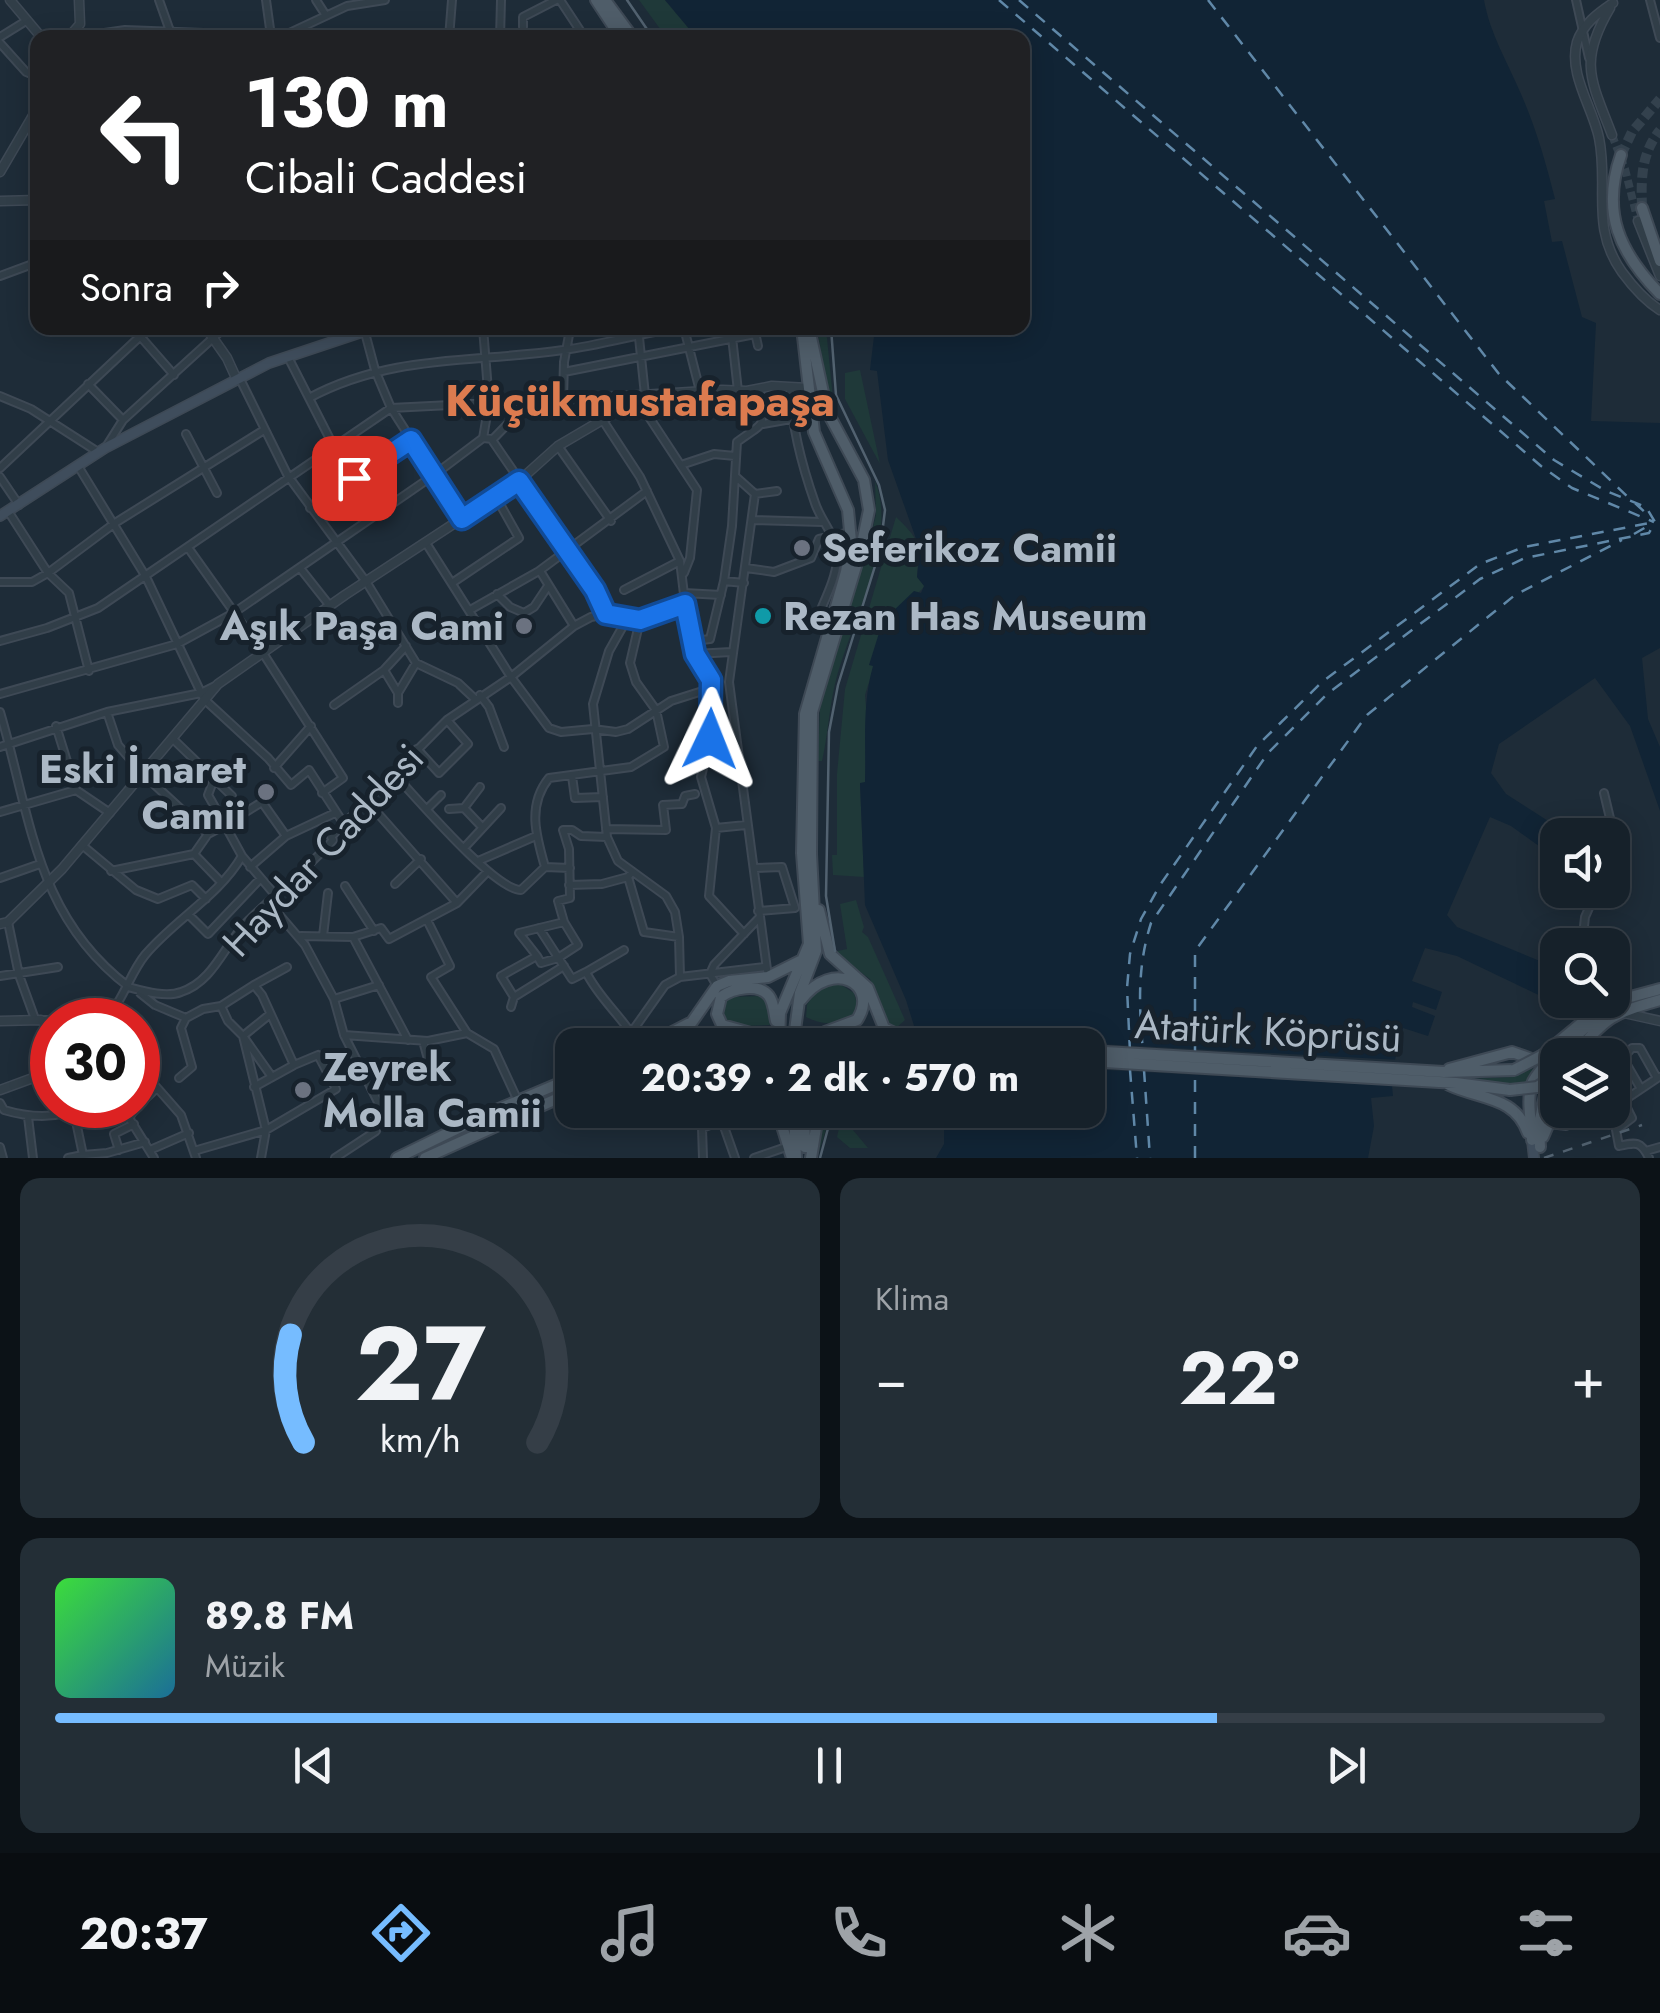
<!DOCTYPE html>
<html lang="tr">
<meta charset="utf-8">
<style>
:root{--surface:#16212a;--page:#232e36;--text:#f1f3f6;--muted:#9ea3a8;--line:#353e47;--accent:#76bcff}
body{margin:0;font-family:Jost,sans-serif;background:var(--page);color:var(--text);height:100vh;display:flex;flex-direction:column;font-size:38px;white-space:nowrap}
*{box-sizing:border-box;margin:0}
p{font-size:32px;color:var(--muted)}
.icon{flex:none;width:55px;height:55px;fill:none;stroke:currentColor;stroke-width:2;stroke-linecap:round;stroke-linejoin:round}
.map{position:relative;height:1158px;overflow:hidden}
.sheet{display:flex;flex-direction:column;gap:20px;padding:20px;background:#0c1217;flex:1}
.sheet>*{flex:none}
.top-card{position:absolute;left:30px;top:30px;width:1000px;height:305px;border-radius:20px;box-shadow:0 5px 25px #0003,0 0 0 2px var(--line);background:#202124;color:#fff;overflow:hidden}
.fabs{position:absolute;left:1540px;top:818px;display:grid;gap:20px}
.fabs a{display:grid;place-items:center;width:90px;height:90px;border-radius:20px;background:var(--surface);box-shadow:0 5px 25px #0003,0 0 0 2px var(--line);font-size:50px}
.speed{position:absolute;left:30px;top:998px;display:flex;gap:20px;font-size:50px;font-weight:700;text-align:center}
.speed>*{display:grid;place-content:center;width:130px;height:130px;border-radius:50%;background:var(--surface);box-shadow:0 5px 25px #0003,0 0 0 2px var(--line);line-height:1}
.speed .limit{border:15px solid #d22;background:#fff;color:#111}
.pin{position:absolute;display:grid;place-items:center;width:85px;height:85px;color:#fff;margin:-42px;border-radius:20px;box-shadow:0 5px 15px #0006}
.me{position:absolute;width:110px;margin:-55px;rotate:2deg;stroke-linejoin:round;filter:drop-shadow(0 0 8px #0008)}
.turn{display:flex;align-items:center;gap:35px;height:210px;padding:0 50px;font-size:45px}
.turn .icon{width:130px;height:130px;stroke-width:2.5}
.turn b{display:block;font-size:70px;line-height:85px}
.then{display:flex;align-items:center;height:95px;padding:0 50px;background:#0003;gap:20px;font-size:38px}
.big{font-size:75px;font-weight:700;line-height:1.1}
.sheet .card{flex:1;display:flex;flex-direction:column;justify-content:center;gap:15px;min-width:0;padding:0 35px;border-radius:20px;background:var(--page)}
.sheet .dial{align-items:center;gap:0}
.dial svg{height:260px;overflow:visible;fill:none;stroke:var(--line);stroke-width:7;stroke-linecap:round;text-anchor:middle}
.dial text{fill:var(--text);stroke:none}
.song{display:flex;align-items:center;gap:30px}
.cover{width:120px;height:120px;border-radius:15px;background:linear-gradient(135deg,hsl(120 70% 55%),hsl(200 70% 35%))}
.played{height:10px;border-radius:5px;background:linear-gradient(90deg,var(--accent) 75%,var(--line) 75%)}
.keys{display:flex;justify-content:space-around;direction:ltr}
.heat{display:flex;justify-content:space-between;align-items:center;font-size:55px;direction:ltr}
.sheet .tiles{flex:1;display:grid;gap:20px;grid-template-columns:1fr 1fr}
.card:last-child{grid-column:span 2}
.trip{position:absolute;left:555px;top:1028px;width:550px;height:100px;border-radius:20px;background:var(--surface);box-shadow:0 5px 25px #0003,0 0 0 2px var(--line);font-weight:700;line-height:100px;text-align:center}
.tabs{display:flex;height:160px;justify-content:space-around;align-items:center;background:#090d11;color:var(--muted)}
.tabs .icon{width:70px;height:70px}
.tabs .selected{color:var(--accent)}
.tabs b{font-size:45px;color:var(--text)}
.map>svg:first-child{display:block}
.green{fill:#1f3939}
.water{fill:#112435}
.pier{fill:#1e2c38}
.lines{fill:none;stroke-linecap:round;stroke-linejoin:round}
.ferry{stroke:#6088a8;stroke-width:2.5;stroke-dasharray:12 10;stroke-linecap:butt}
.tertiary-tunnel{stroke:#33414d;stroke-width:8;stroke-dasharray:8 4;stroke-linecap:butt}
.primary-tunnel{stroke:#33414d;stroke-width:10;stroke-dasharray:10 5;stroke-linecap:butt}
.minor-casing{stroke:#3e4955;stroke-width:10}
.tertiary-casing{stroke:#3e4955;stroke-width:11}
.secondary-casing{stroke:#3e4955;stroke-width:12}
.primary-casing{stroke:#3e4955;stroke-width:14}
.minor{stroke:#313e48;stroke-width:6}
.tertiary{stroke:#313e48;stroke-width:8}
.secondary{stroke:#3f4d5c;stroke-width:9}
.primary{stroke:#4f5d69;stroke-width:10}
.tram{stroke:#526270;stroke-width:2.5}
.rail{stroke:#526270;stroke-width:2.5;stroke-dasharray:10 10;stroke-linecap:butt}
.primary-bridge-casing{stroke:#3e4955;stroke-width:14;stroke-linecap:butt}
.primary-bridge{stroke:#4f5d69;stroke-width:10}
.route-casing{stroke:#114b97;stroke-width:25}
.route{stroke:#1a73e8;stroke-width:18}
.worship-dot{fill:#6b7280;stroke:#17222c;stroke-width:4}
.culture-dot{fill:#0f9aa8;stroke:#17222c;stroke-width:4}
.labels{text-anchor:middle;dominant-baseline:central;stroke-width:10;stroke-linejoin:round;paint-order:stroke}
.poi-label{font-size:40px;font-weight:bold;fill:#abb8c5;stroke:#17222c;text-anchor:start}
.street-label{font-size:40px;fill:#abb8c5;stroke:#17222c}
.quarter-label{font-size:45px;font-weight:bold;fill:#dc7b4f;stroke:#17222c}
</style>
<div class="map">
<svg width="1660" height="1158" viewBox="0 0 1660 1158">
<rect width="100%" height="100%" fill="#1e2c38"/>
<!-- green -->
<path class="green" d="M639,0h26l31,37h-30z
M817,328h9l7,71 -4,-2z
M860,370l20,94 -35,-65v-26z
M350,480l10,18 -23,16 -4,-6 -10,7 -8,-12z
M875,481c24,59 -26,144 -40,203 -6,25 -7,51 -13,77h-4l2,-53 52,-177 4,-16z
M896,517c26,25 23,26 21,60l8,9 -32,32 -19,48 -9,29 3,38 -3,50 -5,1 4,93 -31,-2 -1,-20h5v-81l8,-85z
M856,900l8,27 -2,5 6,5 37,83 -9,8 -8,-4 -18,-45 -37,-27 14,-3 -7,-45z
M838,983l16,10 3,11 -4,11c-15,11 -32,10 -47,2l1,-12 9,-15z
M761,996l7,9 2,20 -28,1 -18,-7 -2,-10 7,-12z
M1537,1067l-7,15 -27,2 -34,-5 42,-2z
M838,1112l30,36h-18l-13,-11 3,-13 -11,-4 -12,38 5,-33z"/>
<!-- water -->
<path class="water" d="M665,0h819c6,34 24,63 37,94 15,34 25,69 34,105l-11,2 8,41 10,-1 20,76 14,6 -5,98 69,2v225l-18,10 6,61 12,28v64l-30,-85 -35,-48 -96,66 -8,29 15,21 64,41h-12l-1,24 -46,-33 -21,-9 -43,98 10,12 100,41 1,32h10l-17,1 -94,-45 -32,-8 -13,33 30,11 -6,18 -23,-8 -1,5 23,9 -7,20 -25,-8 -12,48 2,20 -22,2 3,28 -6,32h-432l8,-14v-34h144v-65h-168l-14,-45 -41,-95 -5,-122 5,-1c1,-40 -3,-77 8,-116l-4,-1 10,-32 14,-15 -3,-4 24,-23 7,2 3,-7 -7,-9 3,-27 -32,-90 -11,-89 -7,-1 5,-42h147v-290l-326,-1z"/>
<!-- pier -->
<path class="pier" d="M912,1034l488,26 -3,26 -309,-17v-24h-173z"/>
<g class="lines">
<!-- ferry -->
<path class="ferry" d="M999,0l542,466 31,22 82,34
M1019,0l535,460 52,31 40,16 9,15 -6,11 -124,25 -45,21 -153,115 -59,59 -117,170c-14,44 -12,83 -8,129
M1208,0l291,374 130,124
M1635,503l16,15
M1634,534l19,-11
M1130,1052l-3,-64 3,-34 11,-35 19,-34 97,-139 65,-64 158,-118 44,-17 126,-24
M1195,1055v-104l172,-236 148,-120 107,-55
M1130,1070l7,88
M1144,1070l6,88
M1195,1158v-85"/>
<!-- tertiary-tunnel -->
<path class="tertiary-tunnel" d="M1612,135l13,34 13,52"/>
<!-- primary-tunnel -->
<path class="primary-tunnel" d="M1621,155l11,-23 28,-33
M1642,208c-1,-30 -1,-54 18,-78"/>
<defs>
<path id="minor" d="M159,0l11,31
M266,0l5,36
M316,0l9,14
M560,0l25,38
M1576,0l13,58
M1650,0l10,38
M523,27v-10l33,-17
M0,37l26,-16
M70,38l55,-8 158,6 64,-30 38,-6
M449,38l3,-38
M500,38l1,-38
M0,43l26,29 12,5
M0,276l38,-14
M638,328l9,86 50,76 -7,68 -6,15
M684,328l16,63
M731,328l7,63
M754,328l4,18
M364,329l11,41 16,38 71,111
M140,336l34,39
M288,357l46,90 42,68
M564,372l191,-38
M240,379l48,97 79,107 49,80 42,20 17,16
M88,384l35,36
M790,389c2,39 12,77 25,114 7,21 23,33 22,57 -1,19 -13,41 -20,59
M0,396l31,13 67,43
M309,398c82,-44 164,-35 254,-48 38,-5 75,-16 113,-22
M563,399l1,-37 5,-27 -5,-7
M602,419l38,58 40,84 8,67 7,26 16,26 1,8 -2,51 -9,38 15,51 -7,68 35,38
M763,424l28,-5
M186,434l31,59
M483,438l6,-35 -6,-75
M492,440l103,150 11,24
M558,446l53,75
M106,447l17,-27 101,-92
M681,465l33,-11 21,2
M78,466l68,111 58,122 64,59 23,27 18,-15 35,54
M0,468l149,-140
M735,476l20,18 -26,188 39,295
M0,477l19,28
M755,494l22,-3
M310,508l101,-68
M8,511l40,62 21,20 20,78
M753,520l69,2
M426,543l85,134 38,51 12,4 32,-3 23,3 12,-3 43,-28 41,-13
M189,549l74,104 80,125 -21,15
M300,568l30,38
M746,568l28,4 37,-14 8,-19 32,-7
M540,571l34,55
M724,581l20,2
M0,582h32l16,-9 67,-50 149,-93
M452,583l67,-45 -23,-41
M624,590l56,-29
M684,593l37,2
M497,594l13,13 14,6 10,-6 14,-21
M470,610l69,-39 108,-80
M627,619l-18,32 -16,53 14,133 11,24 48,35 9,16 4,25 1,40
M0,641l47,-13 51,-20 293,-200 219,-11
M694,647v-6l16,-2 14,-58 8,-55 5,-84c31,-23 26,-11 23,-52
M695,654l36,-2
M384,670l14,23v10
M398,693l18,-30
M0,694l177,-50 55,-30 202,-139 49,-37 10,1 37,-38
M480,695l9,12 15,40
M334,705l50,-35 22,-24
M0,712c31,105 35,204 129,275
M107,712l11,33 26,30 64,59
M56,726l20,64 34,23
M173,739l59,57
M0,747l107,-35 94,-19 14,-7
M417,749l22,24 29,-29 -21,-24
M274,768l37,-42
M394,774c22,23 100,116 127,116l24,-23
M572,776l3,22 28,-1
M214,779l-6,16 17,30 37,-23 24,34
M1604,793l10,42 -2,9
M367,801l90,102
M464,808l18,19
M427,809l14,-14
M449,809l15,-1 16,-21
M0,812l76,-22
M716,828l30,-3
M606,829l60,1 -3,-25 19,-1 3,-8 10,-2
M82,845l54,45 22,9 34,-14 14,14
M464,848l37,-40
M194,854l26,27
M478,861l58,-25
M250,867l36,-31 49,-23
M545,867c-9,-31 -18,-62 4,-89l82,-11 33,-20 -8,-37 -20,-28 -6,-19 10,-43
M545,867l25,1
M754,868l28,-1 13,41 -37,3
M111,871l83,-17 14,-20 17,-9 17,31 34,40
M632,872l-4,5 16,55 35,5
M0,878l40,-14
M395,884l26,-25
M569,885l33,-1 26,-7
M345,886l29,45
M270,904l35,41 29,54 10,36 37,73 -7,14 2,9 -41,27
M189,915l19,19 52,-55
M427,920l23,46 -19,11 36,56
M8,922l11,53 16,44
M539,928l33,51 14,-7c12,24 30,39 45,61
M301,936l52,1 28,-9 8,11 68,-36 30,-31
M323,936l5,-43
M353,937l55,103
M1582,945l3,-28 12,-27
M537,956l-18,-23 45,-11
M586,972l38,-22
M0,976l58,-9
M254,985l33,-18
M717,986l-7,-12 4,-9 45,-47
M128,987c15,4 38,11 53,5 34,-11 44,-50 68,-72 28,-27 58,-51 84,-80l-2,-3 116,-117 64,-43 63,-51 17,-9 15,-3 34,6 45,-16
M140,993l15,12 31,13 17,-9 18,-3 7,15 15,15 23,94 -5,28
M514,997l50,-31
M334,999l45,-14
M1590,1000l1,12
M221,1006l33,-21 8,10 32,70 -40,22
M511,1007l3,-10 -13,-21 36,-20 4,7 17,-5 20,-13 -14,-23 -6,-21 12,-3 -1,-49 -6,-19h9l9,6 26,1
M269,1015l-26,21 29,41
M41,1020h11
M103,1020c21,-18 25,-44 42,-65 29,-35 74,-59 97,-99
M344,1035l84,6 39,-8 27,16 24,52
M423,1041l9,33
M635,1045l-4,-12 34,-48 15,-8 85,-10
M1623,1058l18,31
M138,1066l43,49 15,43
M1612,1070l20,-22h8l17,30
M179,1078l13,-11 -11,-39 5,-10
M1612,1078l20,40 -16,12 3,16c17,-4 22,-5 30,12
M1623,1101l36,-24
M0,1103l4,7c27,8 55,10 81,-5
M121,1105l33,53
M1563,1110h7
M28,1117l5,41
M129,1118l8,-12 20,-18
M722,1121l13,37
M1549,1124l17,2 25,-16
M0,1147l3,11
M119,1150l-5,-16 20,-10
M150,1150l39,-17
M194,1151l72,-21 70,-41 -18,-34 -24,10
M1646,1151l14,-4
M83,1155l24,-2 38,-11
M68,1158l15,-3 -9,-43
M703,1158l-1,-30 48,-18
M754,1158l35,-12"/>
<path id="tertiary" d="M10,0l32,38
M1613,3c-15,10 -30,21 -36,39 -9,32 16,66 22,96 10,49 -9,89 23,134 11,15 22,28 38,38
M1610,8c-32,54 -19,72 2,127
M68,38l12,-14 -1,-24
M0,172l38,-65
M0,201l38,-1
M1638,221l22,55
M206,328l21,30 10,22
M0,924l8,-2 54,-53 156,-185 127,-89 174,-114 39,-35 51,-30 1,-19 112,-7 25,1 25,-5 36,2
M1624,1013l36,8
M0,1021l41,-1 11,13
M0,1090l52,-19"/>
<path id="secondary" d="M0,516l105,-68 164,-85 105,-35
M1532,1140l2,18"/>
<path id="primary" d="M596,0l25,38
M605,0l28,38
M1621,155c-20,57 -2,97 39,139
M1642,208l18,53
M819,910l11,44 38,34 16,40 25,12
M1623,999l37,-10
M801,1000c32,-42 79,-16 56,20l-32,12
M812,1036l185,9
M765,1037l-43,-12 -5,-11 4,-17c12,-9 38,-14 48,-1 5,7 5,17 7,25
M647,1045l45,-23 25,-36 12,-5 39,-4 36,-18
M666,1045l83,-8
M779,1045l1,-32 29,-69 -7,-91 3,-139 41,-142 5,-31 -3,-31 -34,-78 -12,-104
M793,1045l7,-52 16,-42 -5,-97 1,-142 48,-159 9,-43 -5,-30 -37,-69 -18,-83
M1088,1051l356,21 70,-2
M1543,1055l59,-49
M1575,1055c30,-38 39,-42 85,-55
M1088,1061l368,22 54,7
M1449,1069l63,-17 17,6
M1449,1085c32,15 66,11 79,48
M770,1110l11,13 11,35
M794,1110l2,48
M804,1110l1,37
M1543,1137l15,-35
M1532,1140c0,-17 -6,-40 0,-56 6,-19 74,-76 93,-85
M1540,1147l-1,-22 7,-35
M397,1158l90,-44 85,-36
M425,1158l147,-66
M811,1158l6,-36 14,-12"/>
</defs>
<!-- minor casing -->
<use href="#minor" class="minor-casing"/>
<!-- tertiary casing -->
<use href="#tertiary" class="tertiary-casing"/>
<!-- secondary casing -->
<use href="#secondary" class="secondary-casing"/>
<!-- primary casing -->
<use href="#primary" class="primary-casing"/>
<!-- minor -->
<use href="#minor" class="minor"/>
<!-- tertiary -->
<use href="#tertiary" class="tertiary"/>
<!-- secondary -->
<use href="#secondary" class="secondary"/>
<!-- primary -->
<use href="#primary" class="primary"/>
<!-- tram -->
<path class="tram" d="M627,0l26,38
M831,328l5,67 43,90 6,25 -5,40 -42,135 -9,47 -3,164 9,55
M820,1158l10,-37"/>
<!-- rail -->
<path class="rail" d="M1544,1158l98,-33"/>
<defs>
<path id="primary-bridge" d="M765,1037l47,-1
M1514,1070l29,-15
M1510,1090l27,-3 21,-13"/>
</defs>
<!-- primary-bridge casing -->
<use href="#primary-bridge" class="primary-bridge-casing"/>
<!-- primary-bridge -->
<use href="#primary-bridge" class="primary-bridge"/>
</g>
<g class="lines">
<defs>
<path id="route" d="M354,478l57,-38 51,79 57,-38 76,109 11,24 34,6 45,-16 10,50 16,26 -1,59"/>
</defs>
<!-- route casing -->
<use href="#route" class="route-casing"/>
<!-- route -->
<use href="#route" class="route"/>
</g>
<!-- markers -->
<g class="worship-dot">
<circle cx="802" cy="548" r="10"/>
<circle cx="524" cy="626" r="10"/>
<circle cx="266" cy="792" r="10"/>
<circle cx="303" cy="1090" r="10"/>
</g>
<circle class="culture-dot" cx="763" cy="616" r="10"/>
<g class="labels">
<!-- poi labels -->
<g class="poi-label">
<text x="822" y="548">Seferikoz Camii</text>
<text x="783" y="616">Rezan Has Museum</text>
<text x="504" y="626" text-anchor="end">Aşık Paşa Cami</text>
<text x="246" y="769" text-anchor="end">Eski İmaret<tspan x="246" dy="46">Camii</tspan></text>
<text x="323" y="1067">Zeyrek<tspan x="323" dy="46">Molla Camii</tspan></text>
</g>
<!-- street labels -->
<g class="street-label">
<text transform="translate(323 850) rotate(-47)">Haydar Caddesi</text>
<text transform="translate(1268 1031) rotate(3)">Atatürk Köprüsü</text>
</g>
<!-- quarter labels -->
<g class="quarter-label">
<text x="640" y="400">Küçükmustafapaşa</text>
</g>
</g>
</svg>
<div class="fabs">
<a><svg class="icon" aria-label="sound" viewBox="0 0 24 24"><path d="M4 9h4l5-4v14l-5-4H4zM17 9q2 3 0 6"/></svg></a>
<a><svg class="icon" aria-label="search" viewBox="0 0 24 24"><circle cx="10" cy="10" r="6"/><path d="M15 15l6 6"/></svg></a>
<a><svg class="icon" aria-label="layers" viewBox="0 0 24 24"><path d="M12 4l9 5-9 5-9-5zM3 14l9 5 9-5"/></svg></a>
</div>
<div class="speed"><div class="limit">30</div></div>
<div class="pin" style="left:354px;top:478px;background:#d93025"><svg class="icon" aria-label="arrive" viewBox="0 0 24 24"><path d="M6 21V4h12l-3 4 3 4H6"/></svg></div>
<svg class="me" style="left:710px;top:739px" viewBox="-20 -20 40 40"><path d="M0-17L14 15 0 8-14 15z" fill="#1a73e8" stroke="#fff" stroke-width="4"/></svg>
<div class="trip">20:39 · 2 dk · 570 m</div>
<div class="top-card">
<div class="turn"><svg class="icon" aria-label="left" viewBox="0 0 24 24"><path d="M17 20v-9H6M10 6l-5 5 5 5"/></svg><div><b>130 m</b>Cibali Caddesi</div></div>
<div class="then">Sonra<svg class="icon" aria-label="right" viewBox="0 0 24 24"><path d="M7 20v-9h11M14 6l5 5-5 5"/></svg></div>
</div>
</div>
<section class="sheet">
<div class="tiles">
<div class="card dial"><svg viewBox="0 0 100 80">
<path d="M14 69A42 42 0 1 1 86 69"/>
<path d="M14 69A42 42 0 0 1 10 36" stroke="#76bcff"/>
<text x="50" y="56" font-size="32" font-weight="700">27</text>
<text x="50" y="72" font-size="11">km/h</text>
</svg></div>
<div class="card"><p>Klima</p>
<div class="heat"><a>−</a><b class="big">22°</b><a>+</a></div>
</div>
<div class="card">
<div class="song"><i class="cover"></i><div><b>89.8 FM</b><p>Müzik</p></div></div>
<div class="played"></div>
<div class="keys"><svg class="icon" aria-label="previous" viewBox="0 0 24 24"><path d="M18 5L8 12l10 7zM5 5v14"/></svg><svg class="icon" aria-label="pause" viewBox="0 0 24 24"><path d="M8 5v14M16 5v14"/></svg><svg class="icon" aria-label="next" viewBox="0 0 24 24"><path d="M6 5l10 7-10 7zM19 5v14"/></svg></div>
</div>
</div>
</section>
<nav class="tabs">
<b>20:37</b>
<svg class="icon selected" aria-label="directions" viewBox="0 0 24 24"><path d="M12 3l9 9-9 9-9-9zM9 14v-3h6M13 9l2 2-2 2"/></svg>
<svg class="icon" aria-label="music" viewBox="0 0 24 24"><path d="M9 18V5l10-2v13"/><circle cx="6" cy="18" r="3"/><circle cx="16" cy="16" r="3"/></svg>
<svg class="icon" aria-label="phone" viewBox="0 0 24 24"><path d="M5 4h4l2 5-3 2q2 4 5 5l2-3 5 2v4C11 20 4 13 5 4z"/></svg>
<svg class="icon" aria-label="climate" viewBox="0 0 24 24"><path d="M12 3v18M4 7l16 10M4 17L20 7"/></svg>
<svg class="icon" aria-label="car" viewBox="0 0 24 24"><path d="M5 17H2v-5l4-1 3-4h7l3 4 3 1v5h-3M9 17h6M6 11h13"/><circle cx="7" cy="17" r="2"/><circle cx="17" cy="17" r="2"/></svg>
<svg class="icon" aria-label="filters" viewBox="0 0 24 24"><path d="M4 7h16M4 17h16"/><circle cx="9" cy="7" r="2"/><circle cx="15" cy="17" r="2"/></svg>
</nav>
